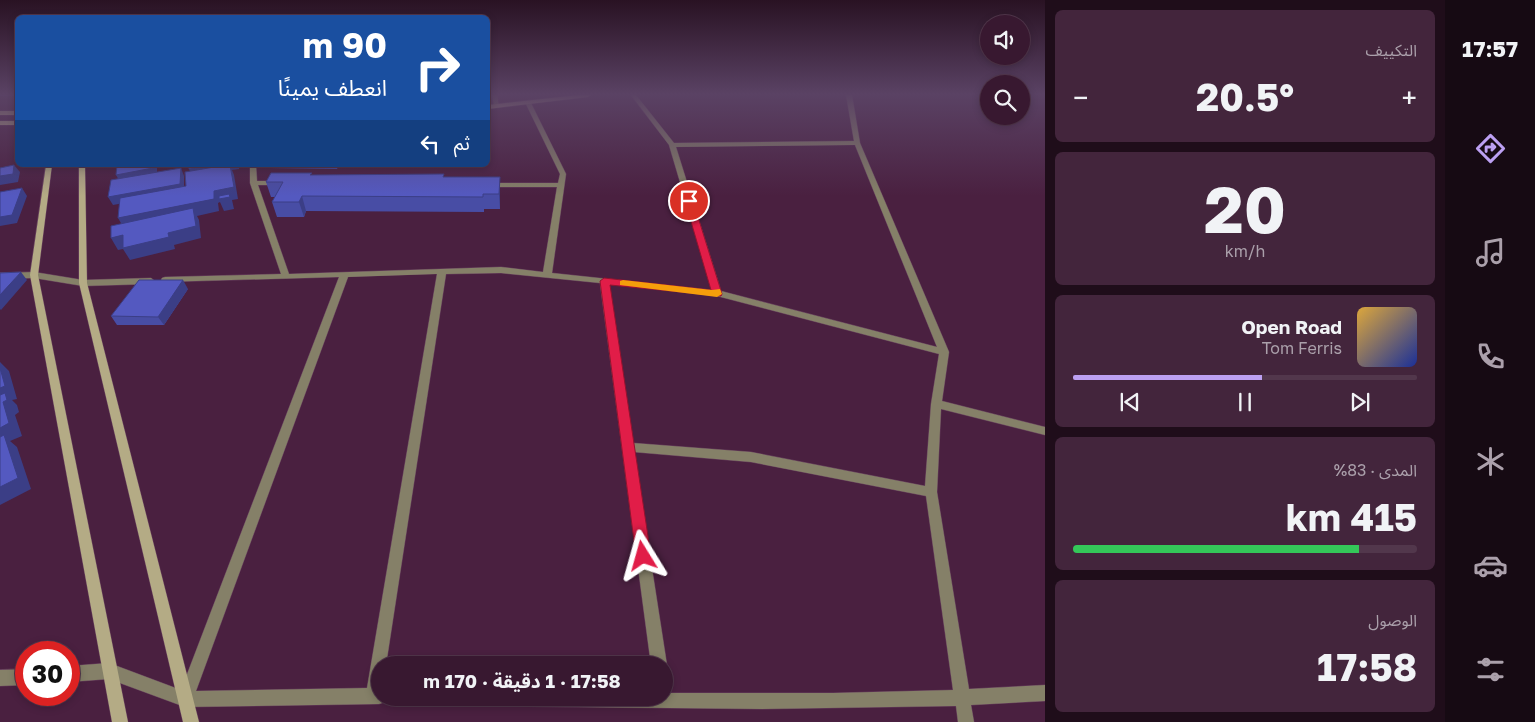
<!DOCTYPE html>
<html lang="ar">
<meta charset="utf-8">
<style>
:root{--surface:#381830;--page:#43253c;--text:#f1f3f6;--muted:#aba0ab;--line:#52374c;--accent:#bca0f2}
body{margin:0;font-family:"Golos Text","Noto Sans Arabic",sans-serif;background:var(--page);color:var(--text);direction:rtl;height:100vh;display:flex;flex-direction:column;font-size:19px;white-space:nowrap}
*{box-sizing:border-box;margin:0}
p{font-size:16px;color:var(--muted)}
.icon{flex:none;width:28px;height:28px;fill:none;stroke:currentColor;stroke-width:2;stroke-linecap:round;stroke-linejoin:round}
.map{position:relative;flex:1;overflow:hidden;direction:ltr}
.details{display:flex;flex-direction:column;gap:10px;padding:10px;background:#1f0d1a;width:400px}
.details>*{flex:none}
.hud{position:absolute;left:15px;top:15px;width:475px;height:152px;border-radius:8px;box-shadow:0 2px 8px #0003,0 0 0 1px var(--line);direction:rtl;background:#1a4fa0;color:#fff;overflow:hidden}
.controls{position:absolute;left:980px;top:15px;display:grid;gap:10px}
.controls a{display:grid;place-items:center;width:50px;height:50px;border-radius:50%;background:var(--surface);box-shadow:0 2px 8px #0003,0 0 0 1px var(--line);font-size:25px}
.speed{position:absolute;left:15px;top:641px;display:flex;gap:10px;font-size:25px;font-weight:700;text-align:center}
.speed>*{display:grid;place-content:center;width:65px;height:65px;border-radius:50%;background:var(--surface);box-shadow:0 2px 8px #0003,0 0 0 1px var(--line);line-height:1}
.speed .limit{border:8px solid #d22;background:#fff;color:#111}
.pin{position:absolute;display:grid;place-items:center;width:42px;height:42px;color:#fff;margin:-21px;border:2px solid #fff;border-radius:50%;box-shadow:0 1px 5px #0007}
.me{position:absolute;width:55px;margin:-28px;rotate:352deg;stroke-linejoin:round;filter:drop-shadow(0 0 4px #0008)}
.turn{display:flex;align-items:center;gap:18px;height:105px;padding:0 20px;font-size:22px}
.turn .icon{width:65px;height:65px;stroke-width:2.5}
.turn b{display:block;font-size:35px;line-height:42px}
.then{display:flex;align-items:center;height:48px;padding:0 20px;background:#0003;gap:10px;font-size:19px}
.big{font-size:38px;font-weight:700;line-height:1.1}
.details .card{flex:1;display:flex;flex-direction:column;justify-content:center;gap:8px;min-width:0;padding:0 18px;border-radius:8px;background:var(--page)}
.details .dial{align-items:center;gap:0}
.dial b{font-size:65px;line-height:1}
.song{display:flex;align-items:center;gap:15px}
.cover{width:60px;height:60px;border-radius:8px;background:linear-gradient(135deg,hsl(40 70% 55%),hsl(230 70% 35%))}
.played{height:5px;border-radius:2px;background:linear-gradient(90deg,var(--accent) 55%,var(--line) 55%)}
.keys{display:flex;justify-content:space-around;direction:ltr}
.heat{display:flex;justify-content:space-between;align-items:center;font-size:28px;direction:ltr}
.charge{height:8px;border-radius:4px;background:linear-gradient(90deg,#34c759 83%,var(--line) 0)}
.trip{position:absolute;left:371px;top:656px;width:302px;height:50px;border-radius:25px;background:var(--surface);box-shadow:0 2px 8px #0003,0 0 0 1px var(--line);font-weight:700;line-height:50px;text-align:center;direction:rtl}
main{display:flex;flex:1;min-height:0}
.tab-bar{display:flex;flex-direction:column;width:90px;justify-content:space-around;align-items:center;background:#160a13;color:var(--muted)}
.tab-bar .icon{width:35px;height:35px}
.tab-bar .current{color:var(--accent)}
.tab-bar b{font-size:22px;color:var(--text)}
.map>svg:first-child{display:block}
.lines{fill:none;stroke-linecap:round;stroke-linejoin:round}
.street-casing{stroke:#67405d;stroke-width:1}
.secondary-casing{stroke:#67405d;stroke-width:1}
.street{fill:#858068;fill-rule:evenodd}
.secondary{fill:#b4ab85;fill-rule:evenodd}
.wall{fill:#484da5}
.shaded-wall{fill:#3b3e86}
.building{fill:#5459c0;stroke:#3b3e86}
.route{fill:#e11d48;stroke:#92132f}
.slow{fill:#f59e0b}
</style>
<main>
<nav class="tab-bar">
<b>17:57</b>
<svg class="icon current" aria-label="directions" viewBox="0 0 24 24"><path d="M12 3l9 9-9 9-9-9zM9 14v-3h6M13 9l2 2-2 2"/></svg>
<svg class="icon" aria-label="music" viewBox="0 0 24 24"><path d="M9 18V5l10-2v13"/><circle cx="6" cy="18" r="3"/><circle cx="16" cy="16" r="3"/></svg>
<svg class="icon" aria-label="phone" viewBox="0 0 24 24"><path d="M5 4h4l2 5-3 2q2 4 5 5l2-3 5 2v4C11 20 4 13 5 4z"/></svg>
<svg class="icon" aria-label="climate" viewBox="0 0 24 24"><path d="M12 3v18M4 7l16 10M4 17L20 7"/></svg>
<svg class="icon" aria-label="car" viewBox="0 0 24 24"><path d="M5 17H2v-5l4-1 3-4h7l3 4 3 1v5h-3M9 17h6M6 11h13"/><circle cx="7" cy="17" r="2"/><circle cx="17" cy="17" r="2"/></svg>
<svg class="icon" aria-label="filters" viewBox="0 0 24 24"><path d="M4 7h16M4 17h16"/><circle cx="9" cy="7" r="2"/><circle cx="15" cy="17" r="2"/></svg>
</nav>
<section class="details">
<div class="card"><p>التكييف</p>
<div class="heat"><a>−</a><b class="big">20.5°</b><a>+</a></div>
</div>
<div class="card dial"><b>20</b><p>km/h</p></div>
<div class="card">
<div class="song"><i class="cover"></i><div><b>Open Road</b><p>Tom Ferris</p></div></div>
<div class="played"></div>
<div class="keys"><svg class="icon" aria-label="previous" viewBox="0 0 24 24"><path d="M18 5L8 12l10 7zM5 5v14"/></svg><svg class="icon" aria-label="pause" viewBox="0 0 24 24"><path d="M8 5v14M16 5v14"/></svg><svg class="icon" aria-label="next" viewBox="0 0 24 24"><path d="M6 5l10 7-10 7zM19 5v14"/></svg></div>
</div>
<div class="card"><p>المدى · 83%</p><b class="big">415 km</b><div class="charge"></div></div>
<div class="card"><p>الوصول</p><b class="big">17:58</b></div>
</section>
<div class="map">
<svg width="1045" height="722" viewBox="0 0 1045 722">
<rect width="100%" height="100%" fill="#4a2040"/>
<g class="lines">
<defs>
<path id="street" d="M492,95h5l2,12 -5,-1z
M631,95h5l38,48 180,-2 -8,-46h6l8,48 89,209 -7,49 103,26v8l-104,-26 -4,83 32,197 76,-4v16l-74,4 3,17h-16l-2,-16 -194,3 -282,-3 -6,-2 -2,-6h193v-5h168l120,-3 -27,-194 -175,-34 -117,-10 33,213 -2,4v-4h-14l-51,-382 -99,-10 -55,1 -60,391h-6v33h6l-1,4 -6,2 -194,3 -76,-28 -40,3v-16l40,-3 72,27 158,-413 -177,5 -1,-2 1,-2 3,-1 116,-3 -31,-91v-18h6l1,16h21l4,2 -4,2h-20l31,89 212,-7 42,5 14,-85h-69l-4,-2 4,-2h70l2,-9 -35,-72 5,-1 36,73 -14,99 160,17 -43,-145zM855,145l82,202 -216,-56 -45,-144zM437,274l-70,414 -171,3 152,-414zM609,284l108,12 222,58 -8,50 -6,82 -174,-34 -118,-9z
M34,272l49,8 68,-2 4,3 -4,3 -68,2 -49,-8 -34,1v-6z
M26,669v16l-26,1v-16z"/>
<path id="secondary" d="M578,95h13l-3,2 -100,12v-4z
M0,111h18v4h-18z
M0,121h18v4h-18z
M46,165h6l-14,110 90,447h-16l-82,-447z
M79,165h6l2,118 112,439h-16l-104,-439z"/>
</defs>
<!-- street casing -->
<use href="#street" class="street-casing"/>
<!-- secondary casing -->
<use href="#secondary" class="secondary-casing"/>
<!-- street -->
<use href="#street" class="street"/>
<!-- secondary -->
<use href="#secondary" class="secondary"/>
</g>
<!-- wall -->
<path class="wall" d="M0,95h18v1h-18z
M268,165h71l-2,4 -68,-1z
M312,175l132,2 56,15v17h-16v3l-178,-1 -2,6h-27l-5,-15 3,-5h-4l-5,-15z
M188,289l-24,36h-47l-6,-9z"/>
<!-- shaded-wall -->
<path class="shaded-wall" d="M14,165l6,7 -2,10 -18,3v-9z
M153,165h4v11l-37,6 -4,-7z
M213,165h26v4l-7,1 2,5 4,24 -6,1 2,9 -10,2 -4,-9 -2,1 1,8 -22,5 2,4 2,18 -27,7 1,4 -45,11 -7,-11 -5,1 -7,-12 12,-3 2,-5 -7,-12 96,-19 -22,-23 -3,-7z
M181,168l3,8v16l-71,13 -5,-8z
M500,177v32l-1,-15z
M22,188l5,8 -10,27 -17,3v-9z
M302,196l4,15 -2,6 -5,-15z
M21,272l6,8 -26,30 -1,-1v-14z
M183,280l5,9 -24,36 -6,-8z
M0,362l9,9 8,28 -5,1 5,5 2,7 -4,3 7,21 -12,5 7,6 14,42 -31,16z"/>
<!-- building -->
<path class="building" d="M14,165l-1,9 -13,2v-8z
M117,165h36v3l-37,7z
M189,165h24l-24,4z
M226,165h4l4,22 -20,4v8l-96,19 2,-20 66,-12 -1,-14z
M181,168l-1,16 -72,13 3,-17z
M271,173h41l-2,2 134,-1 -1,3h57l-1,17h-16v3l-181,-1 -3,6h-27l11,-20h-17z
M22,188l-10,27 -12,2v-25z
M229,194l1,3 -11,2v-3z
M193,208l3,18 -28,7 1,4 -46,11v-13l-12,3v-12z
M21,272l-21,23v-22z
M139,280h44l-25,37 -47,-1z
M0,368l5,18 -5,2z
M5,393l2,7 -4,2 6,21 -9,5v-33z
M4,435l14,43 -18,9v-50z"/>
<!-- sky -->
<linearGradient id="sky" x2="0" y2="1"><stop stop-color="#291223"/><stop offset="0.48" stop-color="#5a4264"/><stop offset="1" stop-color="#5a4264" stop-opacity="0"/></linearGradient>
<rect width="1045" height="196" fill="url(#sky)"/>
<!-- route -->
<path class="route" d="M689,198l4,3 29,93 -1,2 -111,-11 41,271 -3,5 -5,2 -5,-2 -2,-5 -36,-275 4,-3 107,12 -26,-89z"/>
<!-- slow -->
<path class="slow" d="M623,280l89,10 8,-1 2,5 -5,3 -97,-12v-4z"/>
</svg>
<div class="controls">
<a><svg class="icon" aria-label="sound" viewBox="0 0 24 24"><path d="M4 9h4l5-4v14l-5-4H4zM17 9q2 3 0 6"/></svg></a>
<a><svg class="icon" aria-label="search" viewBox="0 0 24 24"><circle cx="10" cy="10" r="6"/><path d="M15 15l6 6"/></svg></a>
</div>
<div class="speed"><div class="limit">30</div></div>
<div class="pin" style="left:689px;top:201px;background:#d93025"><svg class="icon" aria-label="arrive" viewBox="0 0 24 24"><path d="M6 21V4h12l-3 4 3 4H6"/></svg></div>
<svg class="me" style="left:643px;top:556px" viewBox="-20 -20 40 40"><path d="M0-17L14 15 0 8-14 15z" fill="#e11d48" stroke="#fff" stroke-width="4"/></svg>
<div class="trip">17:58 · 1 دقيقة · 170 m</div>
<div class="hud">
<div class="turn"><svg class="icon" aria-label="right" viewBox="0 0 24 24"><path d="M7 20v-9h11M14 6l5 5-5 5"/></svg><div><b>90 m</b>انعطف يمينًا</div></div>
<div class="then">ثم<svg class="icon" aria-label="left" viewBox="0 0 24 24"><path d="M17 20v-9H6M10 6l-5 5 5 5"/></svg></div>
</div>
</div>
</main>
